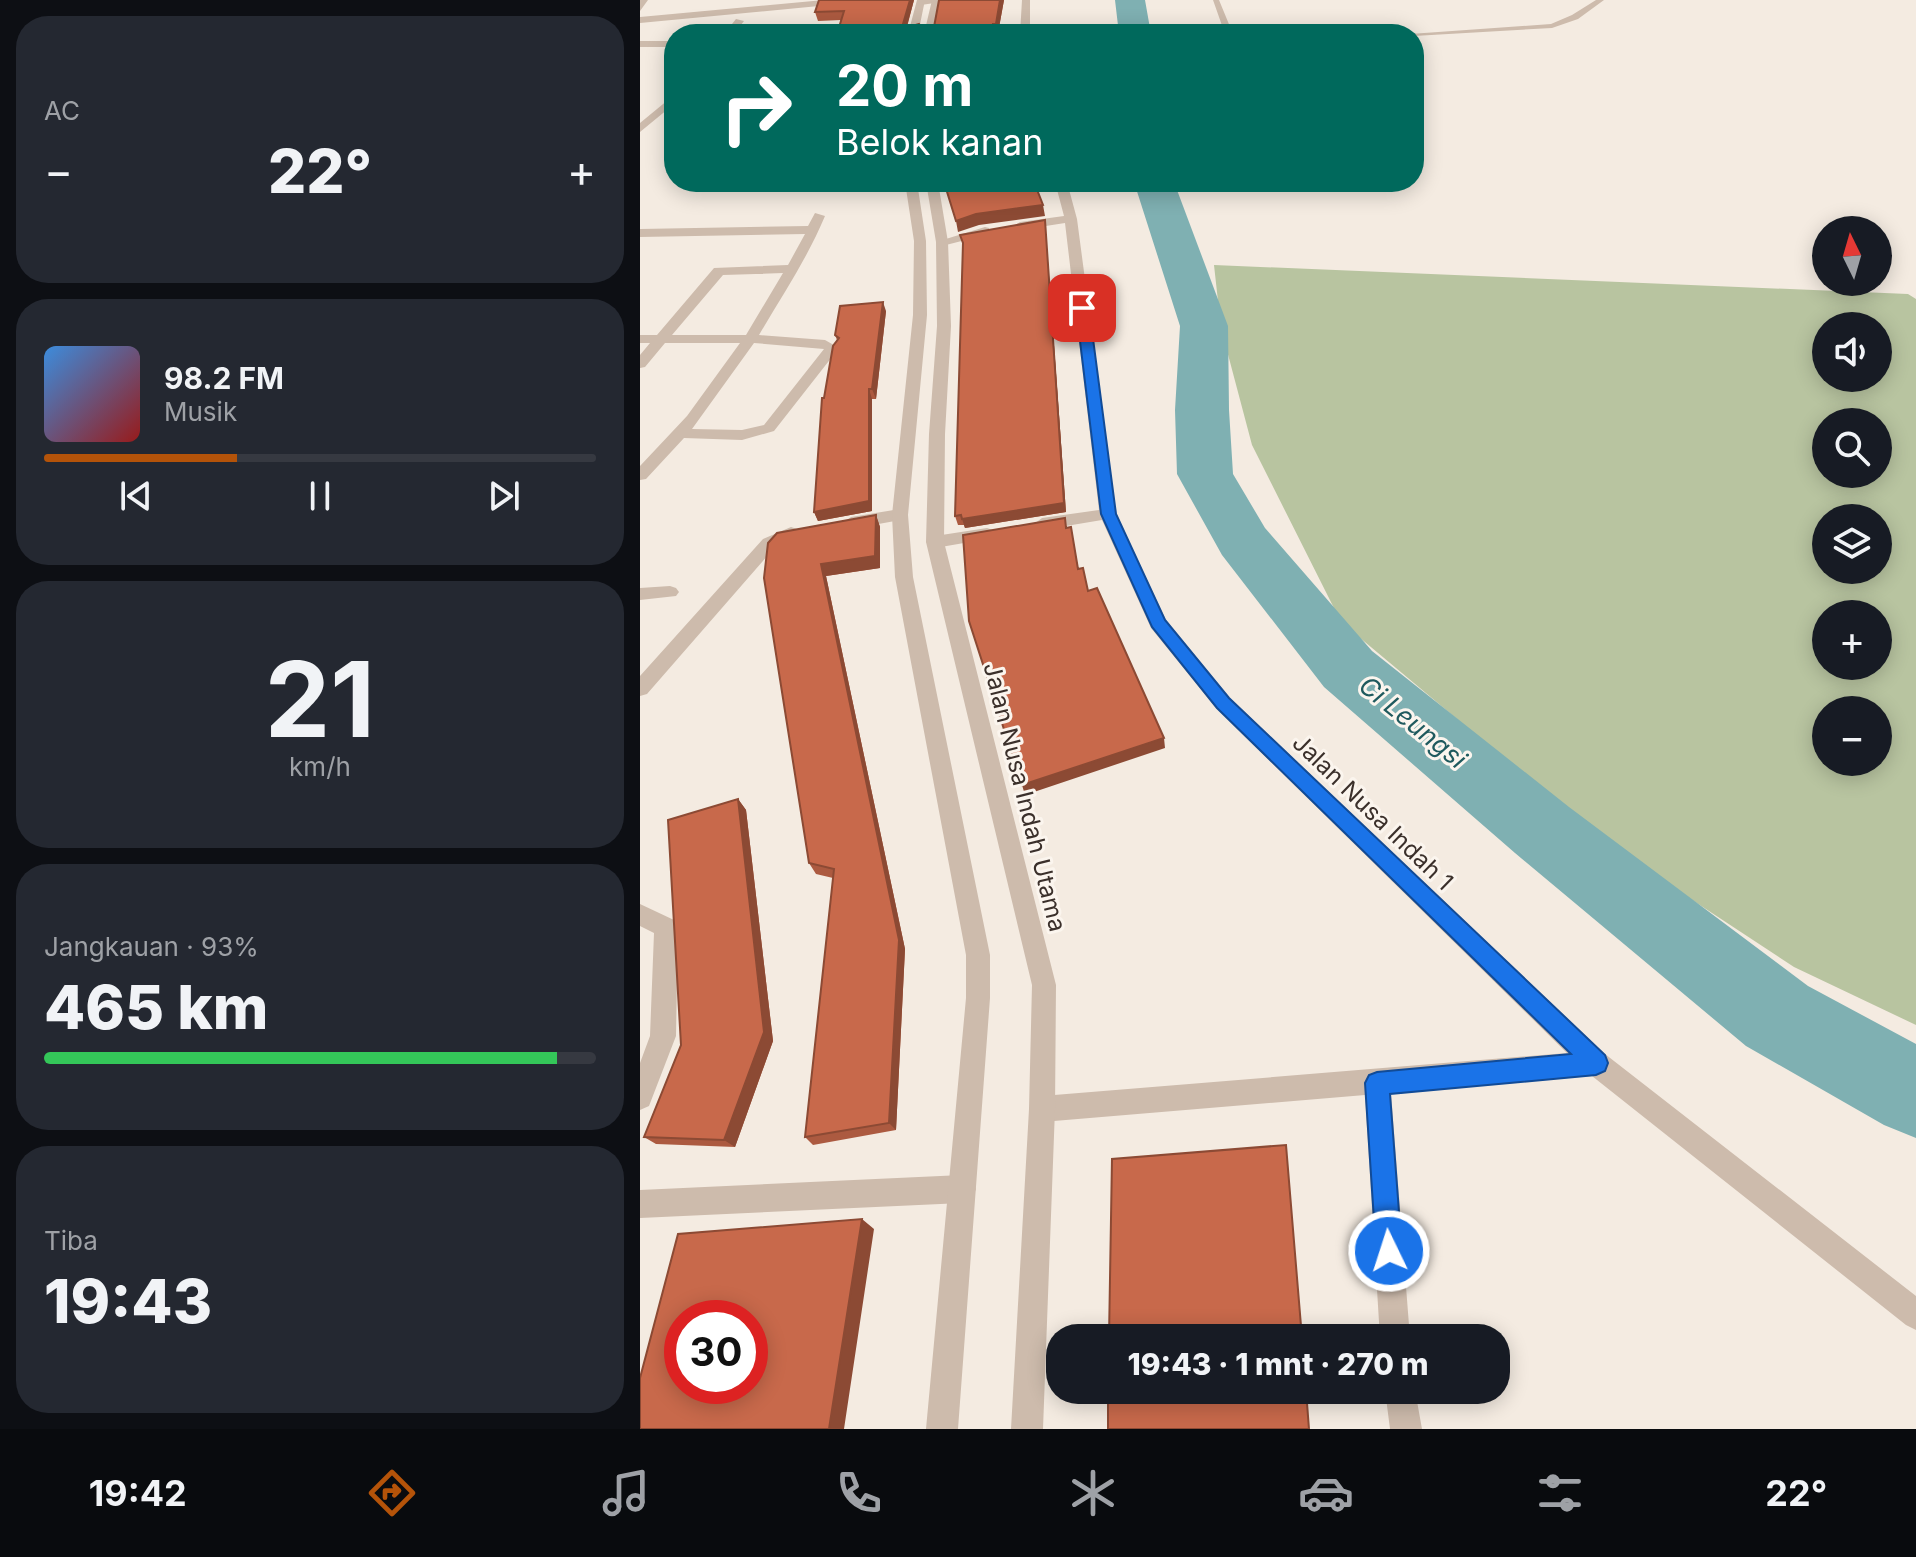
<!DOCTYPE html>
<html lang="id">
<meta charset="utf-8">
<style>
:root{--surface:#171b24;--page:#242831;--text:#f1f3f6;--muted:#9ea1a6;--line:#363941;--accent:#b45309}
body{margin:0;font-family:Inter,sans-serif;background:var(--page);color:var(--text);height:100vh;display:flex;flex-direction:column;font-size:30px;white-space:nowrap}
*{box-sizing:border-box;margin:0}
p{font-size:26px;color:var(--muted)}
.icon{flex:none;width:44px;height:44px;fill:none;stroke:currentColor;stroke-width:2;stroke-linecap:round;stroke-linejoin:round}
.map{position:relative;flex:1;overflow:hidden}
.drawer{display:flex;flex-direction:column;gap:16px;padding:16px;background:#0d0f14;width:640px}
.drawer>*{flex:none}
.top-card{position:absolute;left:24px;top:24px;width:760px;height:168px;border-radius:32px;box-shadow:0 4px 20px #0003;background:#00695c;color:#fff;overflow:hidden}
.needle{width:52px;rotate:355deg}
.buttons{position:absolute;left:1172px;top:216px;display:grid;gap:16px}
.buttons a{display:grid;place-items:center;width:80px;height:80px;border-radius:50%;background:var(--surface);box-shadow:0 4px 20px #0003;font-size:40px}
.speed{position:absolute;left:24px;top:1300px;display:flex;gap:16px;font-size:40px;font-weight:700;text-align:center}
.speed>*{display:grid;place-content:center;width:104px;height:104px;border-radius:50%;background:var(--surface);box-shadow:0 4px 20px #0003;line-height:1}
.speed .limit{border:12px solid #d22;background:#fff;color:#111}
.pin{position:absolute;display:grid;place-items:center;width:68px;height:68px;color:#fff;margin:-34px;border-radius:16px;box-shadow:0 4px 12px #0006}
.me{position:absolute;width:88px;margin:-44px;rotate:356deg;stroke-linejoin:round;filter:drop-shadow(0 0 6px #0008)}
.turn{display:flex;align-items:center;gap:28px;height:168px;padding:0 40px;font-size:36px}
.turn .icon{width:104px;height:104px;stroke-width:2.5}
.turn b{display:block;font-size:56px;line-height:68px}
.big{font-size:60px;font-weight:800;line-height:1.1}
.drawer .tile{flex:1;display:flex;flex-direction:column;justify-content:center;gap:12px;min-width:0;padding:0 28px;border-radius:32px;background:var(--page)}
.drawer .dial{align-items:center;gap:0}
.dial b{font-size:104px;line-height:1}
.song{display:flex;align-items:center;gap:24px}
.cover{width:96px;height:96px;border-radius:12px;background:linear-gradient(135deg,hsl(210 70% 55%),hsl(0 70% 35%))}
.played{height:8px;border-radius:4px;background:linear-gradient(90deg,var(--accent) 35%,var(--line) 35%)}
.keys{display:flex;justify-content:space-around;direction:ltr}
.heat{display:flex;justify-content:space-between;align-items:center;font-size:44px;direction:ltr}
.charge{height:12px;border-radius:6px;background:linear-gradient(90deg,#34c759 93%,var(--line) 0)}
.trip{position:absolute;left:406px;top:1324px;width:464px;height:80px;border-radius:32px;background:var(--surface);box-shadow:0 4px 20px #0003;font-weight:800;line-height:80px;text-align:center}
.menu{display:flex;height:128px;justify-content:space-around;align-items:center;background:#090b0e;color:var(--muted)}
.menu .icon{width:56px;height:56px}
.menu .selected{color:var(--accent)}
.menu b{font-size:36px;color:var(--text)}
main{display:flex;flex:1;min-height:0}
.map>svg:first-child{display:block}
.green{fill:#b8c4a0;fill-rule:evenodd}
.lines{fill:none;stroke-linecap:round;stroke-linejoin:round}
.river{fill:#7fb0b2;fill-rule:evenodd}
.service{fill:#cdbbac;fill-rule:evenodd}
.minor{fill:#cdbbac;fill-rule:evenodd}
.tertiary{fill:#cdbbac;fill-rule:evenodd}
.wall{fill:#ac5a40}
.shaded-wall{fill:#8c4a34}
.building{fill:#c8694b;stroke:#8c4a34;stroke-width:2;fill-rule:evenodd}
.route{fill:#1a73e8;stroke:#114b97;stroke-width:2}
.labels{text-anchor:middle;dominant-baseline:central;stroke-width:6;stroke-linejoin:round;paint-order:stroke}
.street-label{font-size:24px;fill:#3b302b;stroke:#fbf5ee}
.water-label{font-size:26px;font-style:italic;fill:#1f5a5e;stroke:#fbf5ee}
</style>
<main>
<section class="drawer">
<div class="tile"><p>AC</p>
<div class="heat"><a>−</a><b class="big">22°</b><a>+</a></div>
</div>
<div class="tile">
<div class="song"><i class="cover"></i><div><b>98.2 FM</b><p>Musik</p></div></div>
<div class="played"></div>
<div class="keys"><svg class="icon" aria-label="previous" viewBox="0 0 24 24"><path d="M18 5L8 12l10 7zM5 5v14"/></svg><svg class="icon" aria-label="pause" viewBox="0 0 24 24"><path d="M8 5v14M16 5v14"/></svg><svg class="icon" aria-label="next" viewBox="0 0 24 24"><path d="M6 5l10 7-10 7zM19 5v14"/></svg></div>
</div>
<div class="tile dial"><b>21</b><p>km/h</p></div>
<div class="tile"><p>Jangkauan · 93%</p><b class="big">465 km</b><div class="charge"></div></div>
<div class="tile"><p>Tiba</p><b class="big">19:43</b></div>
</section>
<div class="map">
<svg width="1276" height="1429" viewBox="0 0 1276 1429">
<rect width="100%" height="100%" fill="#f4ebe1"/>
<!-- green -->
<path class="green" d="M574,265l694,29 8,5v726l-122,-58 -190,-125 -263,-220 -89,-177 -31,-117zM1238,326v52h-52v-52zM1238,422v52h-52v-52zM1186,518h52v52h-52zM1186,614h52v52h-52zM1186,710h52v52h-52z"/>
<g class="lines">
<!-- river -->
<path class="river" d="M475,0h30l6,34h-32z
M494,182h40l54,144 1,84 4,64 32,54 107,123 197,156 239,179 108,58v94l-32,-13 -138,-79 -231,-193 -191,-166 -102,-132 -45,-81 -2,-64 5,-84z"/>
<!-- service -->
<path class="service" d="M573,0h6l14,34h-8z
M956,0h8l-26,19 -26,9 -138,8 -4,-2 141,-10 21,-9z"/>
<!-- minor -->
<path class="minor" d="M0,0h8l-8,11z
M184,0l-5,6 -179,17v-6z
M279,0h36l-34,5 -4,-3z
M382,0h8v34h-10z
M0,41h34v6h-34z
M415,182h12l10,37 39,295 50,106 64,78 375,356 311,242v34l-10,-5 -314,-249 -201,17 19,245h-30l-15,-243 -323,27 -9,-4 -4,-9 4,-9 9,-4 525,-43 -351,-345 -65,-80 -49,-108 -60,10 -8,-6 8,-6 57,-8 -34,-287 -45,7 -6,-4 6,-4 44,-6z
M175,213l10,3c-18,43 -42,78 -66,119l66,5 14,8 -65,83 -32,9 -58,-2 -38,41 -6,1v-14l47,-50 53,-73h-75l-20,24 -5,1v-13l10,-12h-10v-8h17l57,-67 74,-3 17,-31 -165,3v-8l168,-3zM143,273l-37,62h-74l51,-60zM114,343l70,6 -60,76 -22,5 -50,-1z
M345,227l4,1v6l-47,12 -6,-4z
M260,509l8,6 -2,4 -55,10 -8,-6 8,-6z
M151,527l6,2 3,4 -25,14 -128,147 -7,2v-20l123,-137z
M347,528l6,2 3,4 -3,4 -58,10 -9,-6 9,-6z
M30,586l6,2 3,4 -3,4 -36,4v-12z
M0,904l34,16 4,7 -2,109 -27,70 -9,4v-47l10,-27 4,-103 -14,-7z
M322,1175l10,4 4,10 -4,10 -10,4 -322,15v-28z
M745,1390h30l7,39h-32z"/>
<!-- tertiary -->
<path class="tertiary" d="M277,0h8l-7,34h-10z
M292,0h8l-6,34h-10z
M96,19l8,2 -10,13h-10z
M34,95v9l-34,28v-9z
M265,182h12l9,59 1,74 -19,200 5,62 77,378v43l-32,431h-32l40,-431v-43l-71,-378 -3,-62 21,-200 1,-74z
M286,182h12l10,60 3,84 -6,108 -1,108 112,443 -1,124 -12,320h-32l18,-320 3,-124 -106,-443 3,-108 8,-108 -1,-84z"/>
</g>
<!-- wall -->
<path class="wall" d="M274,0l-7,27h27l5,-27h65l-6,33h-3v1h-158l4,-14 -23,1 -3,-9z
M405,220l21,292 -101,16 -1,-3h-6l-3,-9z
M246,311l-10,88h-4v112l-54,10 -4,-9 10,-114 13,-58 -2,-5z
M236,515l4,12v41l-54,8 79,373 -9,181 -83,15 -8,-8 28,-259 -17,-4 -7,-11 -32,-330z
M98,799l8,11 27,231 -38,106 -79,-3 -12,-7 37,-92z"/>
<!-- shaded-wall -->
<path class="shaded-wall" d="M270,0h4l-9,33 -2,-9z
M360,0h4l-6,33 -2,-9z
M403,205l2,11 -66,9 -21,7 -2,-11 20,-7z
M405,220l21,292 -101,16 -3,-9z
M243,302l3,9 -10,88 -4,-10z
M229,389l3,10v112l-54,10 -4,-9z
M236,515l4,12v41l-54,8 79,373 -9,181 -7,-7 -68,-559z
M524,738l1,10 -140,47 -3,-10z
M98,799l8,11 27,231 -38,106 -11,-7z
M222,1219l12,10 -30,200h-15z"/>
<!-- building -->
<path class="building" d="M179,0h91l-7,24 3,4 13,-4 3,4 12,-1 5,-27h61l-4,24h-3l1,10h-157l7,-23 -29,1z
M304,182h90l9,23 -67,9 -20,7z
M405,220l19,283 -102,16 -1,-4 -6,1 8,-273 -3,-8z
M243,302l-11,87h-3v112l-55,11 8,-114h2l9,-52 6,-8 -4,-3 5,-29z
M236,515l-1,41 -54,8 78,376 -10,183 -84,14 29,-268 -25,-6 -45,-285 4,-35 9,-10z
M425,518l1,10 5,-1 7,42 5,-1 5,23 9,-3 67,150 -142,47 -53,-164 -6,-86z
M98,799l26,233 -40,108 -80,-3 37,-92 -13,-225z
M646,1145l16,193h-193l3,-179z
M222,1219l-33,210h-189v-51l38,-144zM42,1318h68v68h-68z
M468,1390h198l3,39h-201z"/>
<!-- route -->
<path class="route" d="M442,304l7,4 27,206 49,106 64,78 376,357 3,8 -3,8 -9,4 -206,19 12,157 -4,10 -9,3 -10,-3 -3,-10 -11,-168 4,-8 8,-3 194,-18 -354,-346 -65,-81 -51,-113 -25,-206z"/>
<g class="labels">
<!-- street labels -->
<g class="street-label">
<text transform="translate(385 797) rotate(76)">Jalan Nusa Indah Utama</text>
<text transform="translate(733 812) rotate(44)">Jalan Nusa Indah 1</text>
</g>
<!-- water labels -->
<g class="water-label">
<text transform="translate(773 722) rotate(39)">Ci Leungsi</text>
</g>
</g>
</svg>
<div class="buttons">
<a><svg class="needle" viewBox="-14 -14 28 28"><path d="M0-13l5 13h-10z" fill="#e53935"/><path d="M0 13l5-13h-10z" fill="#9ea1a6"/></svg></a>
<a><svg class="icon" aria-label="sound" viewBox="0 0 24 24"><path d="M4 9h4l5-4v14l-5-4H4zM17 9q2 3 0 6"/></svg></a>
<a><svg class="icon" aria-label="search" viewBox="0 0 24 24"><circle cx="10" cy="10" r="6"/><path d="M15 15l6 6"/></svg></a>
<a><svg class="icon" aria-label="layers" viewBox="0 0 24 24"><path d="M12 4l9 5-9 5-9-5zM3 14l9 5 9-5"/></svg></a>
<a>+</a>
<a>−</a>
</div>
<div class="speed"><div class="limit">30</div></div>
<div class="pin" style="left:442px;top:308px;background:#d93025"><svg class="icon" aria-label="arrive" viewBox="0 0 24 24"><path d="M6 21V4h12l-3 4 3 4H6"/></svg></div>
<svg class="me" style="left:749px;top:1251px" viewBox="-20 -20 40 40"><circle r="17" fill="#1a73e8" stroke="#fff" stroke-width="3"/><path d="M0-11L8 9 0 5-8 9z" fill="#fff"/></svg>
<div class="trip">19:43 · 1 mnt · 270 m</div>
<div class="top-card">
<div class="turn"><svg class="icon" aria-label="right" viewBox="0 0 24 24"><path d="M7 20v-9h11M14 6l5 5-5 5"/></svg><div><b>20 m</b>Belok kanan</div></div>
</div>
</div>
</main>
<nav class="menu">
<b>19:42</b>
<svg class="icon selected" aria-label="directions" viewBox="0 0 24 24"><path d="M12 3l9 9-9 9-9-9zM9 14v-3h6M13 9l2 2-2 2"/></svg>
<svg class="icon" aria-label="music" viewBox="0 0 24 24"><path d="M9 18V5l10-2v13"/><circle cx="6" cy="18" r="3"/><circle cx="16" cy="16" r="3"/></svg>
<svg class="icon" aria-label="phone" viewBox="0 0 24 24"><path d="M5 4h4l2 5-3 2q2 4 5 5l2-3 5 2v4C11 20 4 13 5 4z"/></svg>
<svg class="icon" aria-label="climate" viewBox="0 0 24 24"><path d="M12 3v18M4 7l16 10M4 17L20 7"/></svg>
<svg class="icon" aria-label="car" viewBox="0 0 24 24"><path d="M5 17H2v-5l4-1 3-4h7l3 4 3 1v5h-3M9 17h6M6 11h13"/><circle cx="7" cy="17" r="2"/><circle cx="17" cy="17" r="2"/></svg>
<svg class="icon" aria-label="filters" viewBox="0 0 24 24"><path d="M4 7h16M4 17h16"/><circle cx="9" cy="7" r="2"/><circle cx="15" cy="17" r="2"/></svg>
<b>22°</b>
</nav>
